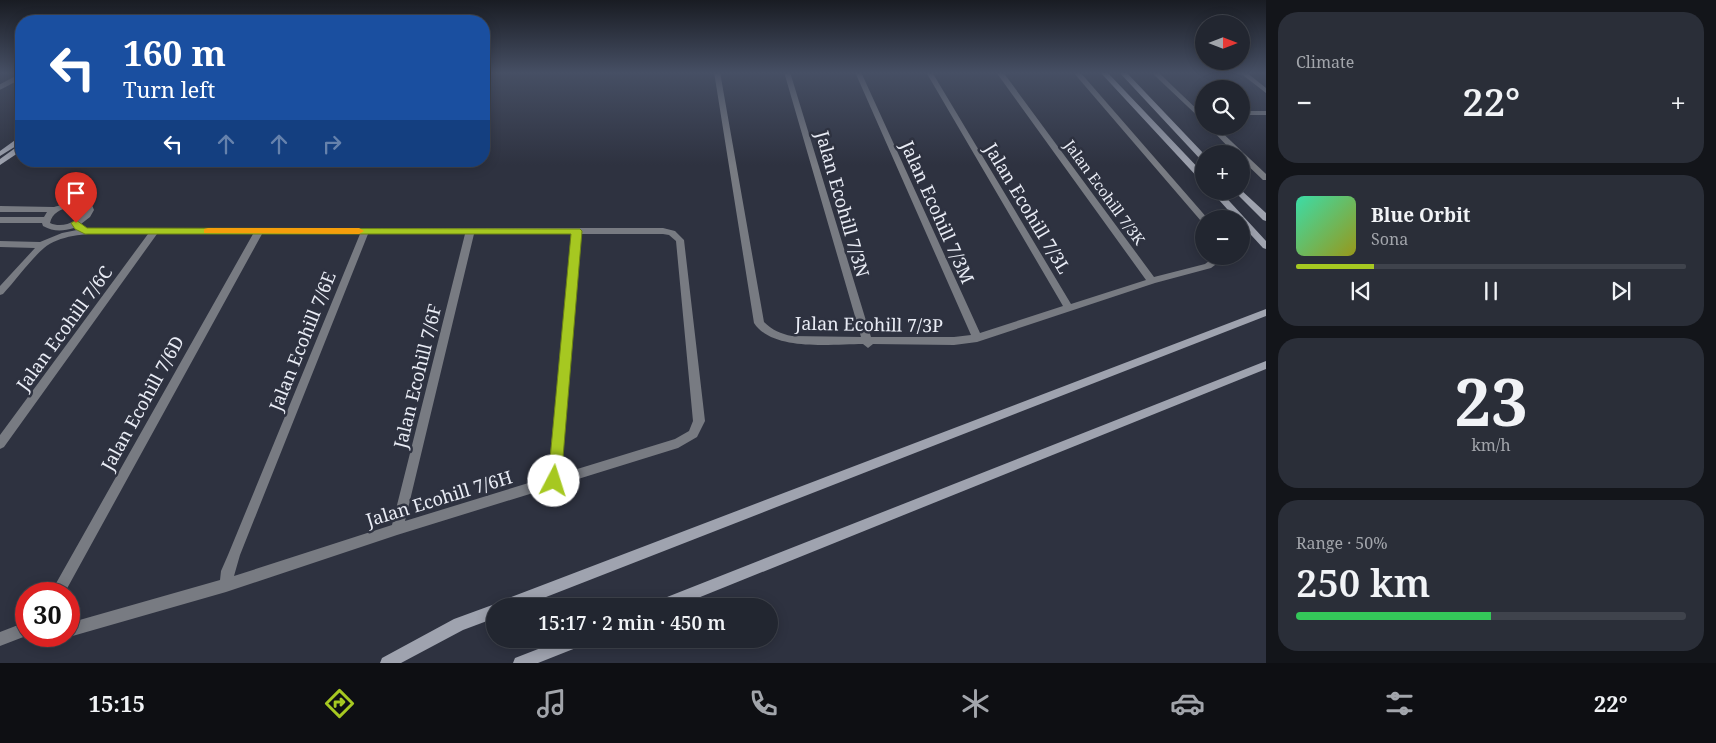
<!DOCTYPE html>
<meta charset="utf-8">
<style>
:root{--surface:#222630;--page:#2a2e38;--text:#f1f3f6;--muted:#a2a5ab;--line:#3f434c;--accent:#a6c821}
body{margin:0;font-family:"Noto Serif",serif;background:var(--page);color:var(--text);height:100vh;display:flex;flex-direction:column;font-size:19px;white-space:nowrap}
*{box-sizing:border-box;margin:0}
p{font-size:16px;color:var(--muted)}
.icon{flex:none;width:28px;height:28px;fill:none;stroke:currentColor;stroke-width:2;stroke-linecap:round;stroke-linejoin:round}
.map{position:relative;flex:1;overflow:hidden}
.panel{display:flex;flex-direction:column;gap:12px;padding:12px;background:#13151a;width:450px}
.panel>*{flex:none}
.banner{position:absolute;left:15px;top:15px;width:475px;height:152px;border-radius:20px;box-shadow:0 2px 12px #0003,0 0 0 1px var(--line);background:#1a4fa0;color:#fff;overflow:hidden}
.needle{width:32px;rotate:90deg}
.fabs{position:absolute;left:1195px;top:15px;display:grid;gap:10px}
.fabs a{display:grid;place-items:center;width:55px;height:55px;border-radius:50%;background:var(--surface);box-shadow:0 2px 12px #0003,0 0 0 1px var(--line);font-size:25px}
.speed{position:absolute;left:15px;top:582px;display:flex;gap:10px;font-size:25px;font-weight:700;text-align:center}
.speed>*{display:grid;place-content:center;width:65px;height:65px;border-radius:50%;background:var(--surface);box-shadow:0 2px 12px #0003,0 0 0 1px var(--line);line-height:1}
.speed .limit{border:8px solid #d22;background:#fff;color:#111}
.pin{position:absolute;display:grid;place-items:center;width:42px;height:42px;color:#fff;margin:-51px -21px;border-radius:50% 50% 50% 0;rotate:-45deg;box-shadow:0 0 5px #0007}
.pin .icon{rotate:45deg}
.me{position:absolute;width:55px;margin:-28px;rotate:5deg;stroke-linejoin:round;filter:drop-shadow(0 0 4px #0008)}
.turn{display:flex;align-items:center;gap:18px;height:105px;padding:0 25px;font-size:22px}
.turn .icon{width:65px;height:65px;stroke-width:2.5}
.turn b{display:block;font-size:35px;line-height:42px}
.lanes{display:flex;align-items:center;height:48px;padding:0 25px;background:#0003;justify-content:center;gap:25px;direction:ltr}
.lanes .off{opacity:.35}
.big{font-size:38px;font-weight:600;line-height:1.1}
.panel .widget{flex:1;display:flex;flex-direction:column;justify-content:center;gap:8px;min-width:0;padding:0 18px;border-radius:20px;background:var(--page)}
.panel .dial{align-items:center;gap:0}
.dial b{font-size:65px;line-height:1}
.song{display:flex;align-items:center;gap:15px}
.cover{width:60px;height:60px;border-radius:8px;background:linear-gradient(135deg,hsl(160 70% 55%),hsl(60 70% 35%))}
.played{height:5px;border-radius:2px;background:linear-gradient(90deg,var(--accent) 20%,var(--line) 20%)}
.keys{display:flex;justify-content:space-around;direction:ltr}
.heat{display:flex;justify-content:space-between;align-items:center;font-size:28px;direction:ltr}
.charge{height:8px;border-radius:4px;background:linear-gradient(90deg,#34c759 50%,var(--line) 0)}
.trip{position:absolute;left:486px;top:598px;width:292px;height:50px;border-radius:25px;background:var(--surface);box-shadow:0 2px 12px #0003,0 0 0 1px var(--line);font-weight:600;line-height:50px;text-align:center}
.tabs{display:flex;height:80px;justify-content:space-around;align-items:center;background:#0e0f13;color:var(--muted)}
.tabs .icon{width:35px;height:35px}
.tabs .selected{color:var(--accent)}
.tabs b{font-size:22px;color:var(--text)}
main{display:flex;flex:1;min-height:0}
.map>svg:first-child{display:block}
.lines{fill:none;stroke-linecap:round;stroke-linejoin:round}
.lane{stroke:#787b82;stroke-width:5}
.street{fill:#787b82;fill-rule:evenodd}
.secondary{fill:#9fa3af;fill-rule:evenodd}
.route{fill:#a6c821;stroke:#6c8215}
.slow{fill:#f59e0b}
.labels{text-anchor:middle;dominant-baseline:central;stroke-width:5;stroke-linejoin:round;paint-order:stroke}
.far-street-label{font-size:15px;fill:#e9ecf5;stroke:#2e3240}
.street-label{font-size:18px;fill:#e9ecf5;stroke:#2e3240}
</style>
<main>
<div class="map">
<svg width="1266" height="663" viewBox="0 0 1266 663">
<rect width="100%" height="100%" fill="#2e3240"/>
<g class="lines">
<!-- lane -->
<path class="lane" d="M0,87l21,-11"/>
<!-- street -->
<path class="street" d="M714,72h6l44,250c8,8 17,12 28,14l69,1 -77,-265h6l81,265h83l17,-2 -116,-263h6l119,261 83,-27 -137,-234h6l139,232 75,-24 -150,-208h7l151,205 51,-13 11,-8h11l-16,12 -56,15 -178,59 -23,3 -81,-1 -5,4 -5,-4c-31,0 -90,8 -109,-21z
M1073,72h7l128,147h-4v3l-3,-1z
M1151,72h7l46,44v6z
M1239,72h7l20,16v5z
M1241,111h25v4h-25z
M1208,126h7l51,48v6h-3l-22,-21v-5h-6z
M81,201l11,4 2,5 -4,7 -9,7 6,4h576l12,3 9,9 21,181 -8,16 -19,11 -281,87 -171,57 -157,45 -2,-1h2v-13l151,-43 1,-9 7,-16 132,-321h-98l-198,360h-14l203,-360h-96l-153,213 -4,2v-14l148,-201c-29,0 -80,-6 -104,14 -14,12 -28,32 -41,46l-3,1v-9l35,-38 -35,-1v-6l40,1 22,-9 15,-3 -3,-2c-11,3 -20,4 -31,-2l-1,-3h-42v-6h44l3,-5h-47v-6l54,1 11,-3zM70,207h10l6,3c-7,11 -23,19 -36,13 2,-10 11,-14 20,-16zM368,234h97l-73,291 -158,51 6,-21zM474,234h98l-24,243 -143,44zM581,234h82l6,1 7,6 17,180 -4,10 -14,8 -114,35z
M26,622v14l-26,10v-14z"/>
<!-- secondary -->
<path class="secondary" d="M1100,72h7l97,102v7h-3z
M1119,72h7l78,82v6h-3z
M18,138h3v5l-21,13v-5z
M18,146h3v5l-21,14v-6z
M1241,190l25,23v8l-3,-1 -29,-29h7z
M1211,191h9l46,50v8l-3,-1 -22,-24v-5h-5z
M1266,309v7l-743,290h-28v12l-32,12 -62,33h-21l2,-5 72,-39 41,-15 4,2 2,-5 5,-2z
M1266,361v8l-588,237h-23l2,-5 5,-2z
M564,639h24l-2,5 -48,19h-25l2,-5z"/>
</g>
<!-- sky -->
<linearGradient id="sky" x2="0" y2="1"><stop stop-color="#191c23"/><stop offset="0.44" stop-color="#464f64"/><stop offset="1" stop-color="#464f64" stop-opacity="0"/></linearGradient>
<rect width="1266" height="165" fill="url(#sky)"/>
<!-- route -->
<path class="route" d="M76,220l11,8 493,1 2,2 -21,250 -2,4 -5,2 -4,-2 -2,-4 23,-247h-486l-10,-5 -4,-6z"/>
<!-- slow -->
<path class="slow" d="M208,228h151l5,3 -5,3 -155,-1v-4z"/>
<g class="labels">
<!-- far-street labels -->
<g class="far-street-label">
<text transform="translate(1105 192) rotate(54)">Jalan Ecohill 7/3K</text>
</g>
<!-- street labels -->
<g class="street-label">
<text transform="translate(843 204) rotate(74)">Jalan Ecohill 7/3N</text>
<text transform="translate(1028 208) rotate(59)">Jalan Ecohill 7/3L</text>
<text transform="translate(938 212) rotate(66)">Jalan Ecohill 7/3M</text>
<text transform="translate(869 324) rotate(1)">Jalan Ecohill 7/3P</text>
<text transform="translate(64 328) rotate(-54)">Jalan Ecohill 7/6C</text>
<text transform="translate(302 341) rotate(-68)">Jalan Ecohill 7/6E</text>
<text transform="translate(417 376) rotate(-76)">Jalan Ecohill 7/6F</text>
<text transform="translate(142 403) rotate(-61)">Jalan Ecohill 7/6D</text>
<text transform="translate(439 498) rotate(-17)">Jalan Ecohill 7/6H</text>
</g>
</g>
</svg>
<div class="fabs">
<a><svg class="needle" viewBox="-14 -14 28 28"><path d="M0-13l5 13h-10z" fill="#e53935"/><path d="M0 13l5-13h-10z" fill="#a2a5ab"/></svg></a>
<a><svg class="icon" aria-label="search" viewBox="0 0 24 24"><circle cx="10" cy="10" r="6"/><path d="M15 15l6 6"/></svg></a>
<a>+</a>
<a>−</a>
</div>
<div class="speed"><div class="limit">30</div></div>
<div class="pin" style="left:76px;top:223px;background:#d93025"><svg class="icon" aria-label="arrive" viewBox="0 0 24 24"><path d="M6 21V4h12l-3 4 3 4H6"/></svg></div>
<svg class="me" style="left:554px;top:481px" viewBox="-20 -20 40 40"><circle r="19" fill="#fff"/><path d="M0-13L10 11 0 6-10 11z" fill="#a6c821"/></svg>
<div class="trip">15:17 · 2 min · 450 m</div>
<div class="banner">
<div class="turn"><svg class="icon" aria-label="left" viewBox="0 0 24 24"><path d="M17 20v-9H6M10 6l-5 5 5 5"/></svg><div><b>160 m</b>Turn left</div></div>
<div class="lanes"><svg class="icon" aria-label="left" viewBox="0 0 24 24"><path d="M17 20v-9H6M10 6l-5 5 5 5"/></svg><svg class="icon off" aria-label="ahead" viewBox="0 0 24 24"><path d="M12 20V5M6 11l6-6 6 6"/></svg><svg class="icon off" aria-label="ahead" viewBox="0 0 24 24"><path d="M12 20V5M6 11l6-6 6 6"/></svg><svg class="icon off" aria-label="right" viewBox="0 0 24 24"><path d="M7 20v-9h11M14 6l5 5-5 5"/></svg></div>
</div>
</div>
<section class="panel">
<div class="widget"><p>Climate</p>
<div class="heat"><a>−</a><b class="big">22°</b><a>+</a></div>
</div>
<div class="widget">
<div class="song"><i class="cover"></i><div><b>Blue Orbit</b><p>Sona</p></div></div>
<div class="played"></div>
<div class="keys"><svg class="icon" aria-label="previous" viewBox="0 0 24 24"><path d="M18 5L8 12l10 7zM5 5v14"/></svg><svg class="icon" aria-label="pause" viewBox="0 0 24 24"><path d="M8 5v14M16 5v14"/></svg><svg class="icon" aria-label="next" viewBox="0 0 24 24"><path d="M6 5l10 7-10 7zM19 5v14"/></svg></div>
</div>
<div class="widget dial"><b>23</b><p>km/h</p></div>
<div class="widget"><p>Range · 50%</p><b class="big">250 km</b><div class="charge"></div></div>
</section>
</main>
<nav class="tabs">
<b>15:15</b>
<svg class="icon selected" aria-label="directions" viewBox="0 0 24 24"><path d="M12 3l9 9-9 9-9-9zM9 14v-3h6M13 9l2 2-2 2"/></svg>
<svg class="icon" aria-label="music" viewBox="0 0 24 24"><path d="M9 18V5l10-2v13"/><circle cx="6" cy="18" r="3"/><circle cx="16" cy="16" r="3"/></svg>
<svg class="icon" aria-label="phone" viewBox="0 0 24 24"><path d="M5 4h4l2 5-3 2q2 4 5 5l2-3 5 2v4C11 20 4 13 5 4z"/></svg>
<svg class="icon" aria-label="climate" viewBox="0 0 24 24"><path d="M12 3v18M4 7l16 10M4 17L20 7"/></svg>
<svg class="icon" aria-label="car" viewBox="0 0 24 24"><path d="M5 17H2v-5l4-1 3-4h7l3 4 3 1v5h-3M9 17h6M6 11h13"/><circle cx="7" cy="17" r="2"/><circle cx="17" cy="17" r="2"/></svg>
<svg class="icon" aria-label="filters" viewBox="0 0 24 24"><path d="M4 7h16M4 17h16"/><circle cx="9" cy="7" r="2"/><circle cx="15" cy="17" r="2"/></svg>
<b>22°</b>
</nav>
